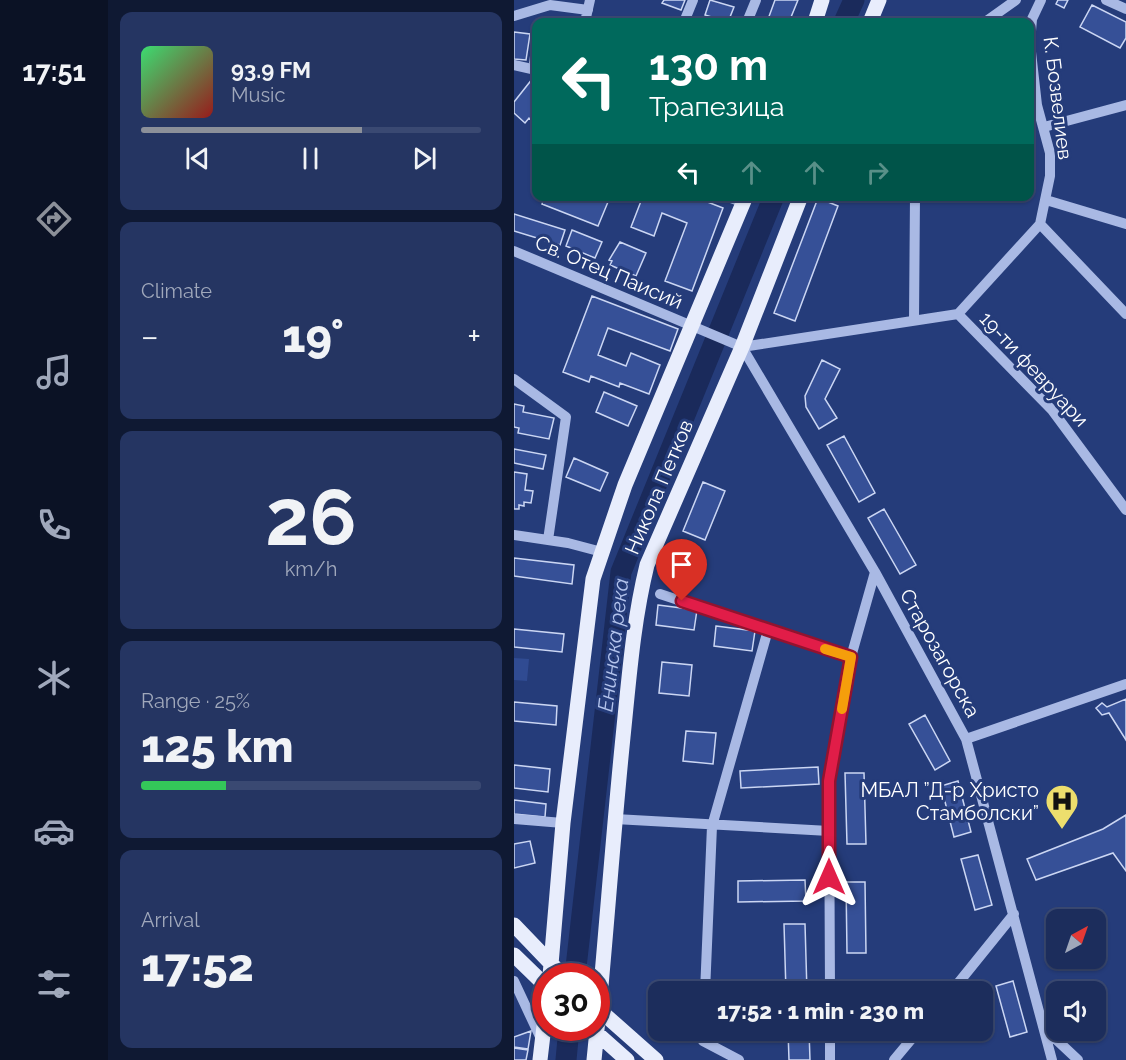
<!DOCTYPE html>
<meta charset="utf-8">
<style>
:root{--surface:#1c2d5c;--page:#253562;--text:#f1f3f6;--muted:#a0a8bb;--line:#3a4972;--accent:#8c9099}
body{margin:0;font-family:Raleway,sans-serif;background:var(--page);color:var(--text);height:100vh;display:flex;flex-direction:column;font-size:22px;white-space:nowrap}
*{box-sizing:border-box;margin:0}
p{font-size:20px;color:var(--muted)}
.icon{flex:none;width:33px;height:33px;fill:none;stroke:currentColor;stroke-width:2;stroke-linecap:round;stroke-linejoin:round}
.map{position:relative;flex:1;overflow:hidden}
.panel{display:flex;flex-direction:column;gap:12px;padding:12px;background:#0f1933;width:406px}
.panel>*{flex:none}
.hud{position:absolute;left:18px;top:18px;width:502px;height:183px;border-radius:12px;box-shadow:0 2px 4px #0004,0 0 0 2px var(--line);background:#00695c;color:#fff;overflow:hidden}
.needle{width:39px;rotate:40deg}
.controls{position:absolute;left:532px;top:909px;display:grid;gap:12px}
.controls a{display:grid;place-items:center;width:60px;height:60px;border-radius:12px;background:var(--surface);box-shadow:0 2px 4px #0004,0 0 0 2px var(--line);font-size:30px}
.speed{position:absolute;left:18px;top:963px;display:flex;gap:12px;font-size:30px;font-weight:700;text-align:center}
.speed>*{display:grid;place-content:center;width:78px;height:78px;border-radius:50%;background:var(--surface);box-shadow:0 2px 4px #0004,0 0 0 2px var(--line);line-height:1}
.speed .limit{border:9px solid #d22;background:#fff;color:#111}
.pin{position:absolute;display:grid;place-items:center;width:51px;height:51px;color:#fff;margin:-62px -26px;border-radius:50% 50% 50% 0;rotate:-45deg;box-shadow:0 0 6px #0007}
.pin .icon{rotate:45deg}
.me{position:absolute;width:66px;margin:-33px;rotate:0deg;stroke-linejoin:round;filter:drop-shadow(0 0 4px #0008)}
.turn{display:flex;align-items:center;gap:21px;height:126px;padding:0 18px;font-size:27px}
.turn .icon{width:78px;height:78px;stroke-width:2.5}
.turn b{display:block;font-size:42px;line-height:51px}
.lanes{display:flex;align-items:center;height:57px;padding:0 18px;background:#0003;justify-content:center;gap:30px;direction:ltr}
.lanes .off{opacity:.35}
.big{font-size:45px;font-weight:800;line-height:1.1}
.panel .tile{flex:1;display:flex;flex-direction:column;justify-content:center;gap:9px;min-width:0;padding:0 21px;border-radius:12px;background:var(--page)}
.panel .dial{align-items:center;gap:0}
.dial b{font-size:78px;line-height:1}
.song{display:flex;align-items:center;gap:18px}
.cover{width:72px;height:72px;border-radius:9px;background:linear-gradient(135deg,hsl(140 70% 55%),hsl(0 70% 35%))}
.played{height:6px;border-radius:3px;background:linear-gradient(90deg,var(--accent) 65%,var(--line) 65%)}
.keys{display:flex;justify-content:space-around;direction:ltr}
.heat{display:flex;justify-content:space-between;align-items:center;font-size:33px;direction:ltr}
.charge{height:9px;border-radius:4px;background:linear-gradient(90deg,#34c759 25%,var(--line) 0)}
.trip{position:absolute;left:134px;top:981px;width:345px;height:60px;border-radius:12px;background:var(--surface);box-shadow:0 2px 4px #0004,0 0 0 2px var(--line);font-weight:800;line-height:60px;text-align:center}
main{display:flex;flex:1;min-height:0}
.dock{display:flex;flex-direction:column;width:108px;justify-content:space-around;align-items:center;background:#0b1225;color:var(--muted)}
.dock .icon{width:42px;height:42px}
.dock .selected{color:var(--accent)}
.dock b{font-size:27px;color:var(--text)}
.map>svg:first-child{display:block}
.green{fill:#304b92}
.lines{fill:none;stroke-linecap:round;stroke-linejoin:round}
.river{stroke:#1a2a5b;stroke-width:21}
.building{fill:#365097;stroke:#cbd6f3;stroke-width:1.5}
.minor{stroke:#a9b9e4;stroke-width:10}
.major{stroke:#e8edfc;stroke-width:15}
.route-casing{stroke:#92132f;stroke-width:15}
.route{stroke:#e11d48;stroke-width:10}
.slow{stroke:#f59e0b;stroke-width:10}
.labels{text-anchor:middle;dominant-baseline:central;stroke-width:6;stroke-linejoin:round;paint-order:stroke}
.street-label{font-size:20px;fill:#fff;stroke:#253c7a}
.poi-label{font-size:20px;fill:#fff;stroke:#253c7a;text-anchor:end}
.water-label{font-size:21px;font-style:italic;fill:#b4c4ec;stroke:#253c7a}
</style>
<main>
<nav class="dock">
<b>17:51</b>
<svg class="icon selected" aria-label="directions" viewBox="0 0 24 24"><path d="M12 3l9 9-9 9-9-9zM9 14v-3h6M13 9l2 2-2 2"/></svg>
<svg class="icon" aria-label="music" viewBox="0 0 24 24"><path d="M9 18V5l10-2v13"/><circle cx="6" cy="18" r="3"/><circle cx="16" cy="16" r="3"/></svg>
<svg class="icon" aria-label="phone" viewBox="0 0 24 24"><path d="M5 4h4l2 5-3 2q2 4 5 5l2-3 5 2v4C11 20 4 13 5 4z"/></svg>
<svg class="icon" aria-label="climate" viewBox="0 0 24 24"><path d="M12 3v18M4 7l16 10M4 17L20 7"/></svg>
<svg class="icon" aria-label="car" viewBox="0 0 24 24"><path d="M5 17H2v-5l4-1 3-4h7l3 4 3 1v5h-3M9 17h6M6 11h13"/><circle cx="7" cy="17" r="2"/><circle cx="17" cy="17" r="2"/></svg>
<svg class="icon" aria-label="filters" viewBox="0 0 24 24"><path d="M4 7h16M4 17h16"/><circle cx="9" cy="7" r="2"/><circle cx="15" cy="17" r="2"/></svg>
</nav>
<section class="panel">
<div class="tile">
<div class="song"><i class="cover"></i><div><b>93.9 FM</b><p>Music</p></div></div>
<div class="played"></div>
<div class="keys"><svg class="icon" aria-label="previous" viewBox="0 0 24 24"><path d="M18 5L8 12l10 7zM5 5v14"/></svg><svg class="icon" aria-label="pause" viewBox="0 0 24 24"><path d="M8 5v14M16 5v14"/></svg><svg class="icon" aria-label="next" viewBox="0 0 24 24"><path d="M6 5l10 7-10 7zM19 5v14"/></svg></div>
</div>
<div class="tile"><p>Climate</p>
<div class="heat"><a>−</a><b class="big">19°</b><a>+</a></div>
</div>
<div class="tile dial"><b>26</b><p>km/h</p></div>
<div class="tile"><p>Range · 25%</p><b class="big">125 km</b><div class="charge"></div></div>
<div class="tile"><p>Arrival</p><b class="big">17:52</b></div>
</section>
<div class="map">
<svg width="612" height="1060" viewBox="0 0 612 1060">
<rect width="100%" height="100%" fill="#253c7a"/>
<!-- green -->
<path class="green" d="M0,658l15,1 -2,22 -13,-1z"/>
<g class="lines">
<!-- river -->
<path class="river" d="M330,22l10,-22
M61,976l46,-404 153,-376
M52,1060l3,-32"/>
</g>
<!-- building -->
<path class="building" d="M150,0h21l-4,10 -19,-7z
M196,0l24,7 -6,15 -23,-7z
M261,0h23l-9,22h-22z
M544,0h10l-4,8 -8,-4z
M578,5l34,17v16l-6,10 -40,-21z
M0,32l16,2 -4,26 -12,-1z
M19,34l3,1v29l-6,-1z
M19,78l3,3v44l-7,-7 -4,5 -11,-10v-11z
M31,196h49l14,6 -10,24 -56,-22z
M129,196h49l31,12 -31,83 -27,-10 22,-58 -25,-10 -8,23 -23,-9z
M304,198l20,8 -43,115 -21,-8z
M0,214l51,16 -5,15 -46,-14z
M58,230l30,12 -7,16 -29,-12z
M106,242l26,11 -10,23 -26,-11 2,-4 -3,-1z
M78,296l86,33 -8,22 -62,-23 -10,27 28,11 5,-13 29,12 -11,29 -29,-11 -1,4 -28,-11 -2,6 -26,-10z
M308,360l18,9 -15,30 12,19 -18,11 -13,-22 -1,-11z
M90,392l33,14 -9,20 -32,-14z
M0,404l10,2 -1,6 31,6 -5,21 -31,-6 1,-5 -5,-1z
M330,436l31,57 -16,9 -32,-57z
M0,449l32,6 -3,14 -29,-6z
M60,458l34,15 -8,18 -34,-14z
M0,472l13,2 -2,16 8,1 -2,12 -7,-1v4l-5,-1v4h-5z
M189,482l22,9 -20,49 -22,-9z
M370,509l32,56 -16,9 -32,-56z
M0,558l60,7 -2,19 -58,-8z
M144,605l39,5 -3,20 -38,-5z
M202,626l39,5 -3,20 -38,-5z
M0,629l50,5 -2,18 -48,-5z
M148,662l30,3 -3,31 -30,-3z
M612,699v41l-17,-27 -7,2 -6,-7 6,-5 5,4z
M0,702l43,4 -1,19 -42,-4z
M411,715l25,46 -15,9 -26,-46z
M172,731l30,2 -3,31 -30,-3z
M0,765l36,4 -2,23 -34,-4z
M304,767l1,17 -78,4 -1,-17z
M331,773h19l2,71h-19z
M444,781l13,51 -17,5 -13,-51z
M0,800l32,4 -1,13 -31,-3z
M612,815v56l-13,-18 -77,27 -9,-21 76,-30z
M16,841l5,22 -21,5v-24z
M464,855l14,50 -17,5 -14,-51z
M291,880l1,21 -68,1v-21z
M332,882h19l1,71h-19z
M270,924h21l2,68h-21z
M499,981l14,51 -17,5 -14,-51z
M397,985l1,7h-69l34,-2v-4z
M274,1030h21l1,30h-21z
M17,1031l-3,18 -14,-2v-10z
M0,1048l14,2 -2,10h-12z"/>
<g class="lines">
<!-- minor -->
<path class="minor" d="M592,0l20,9
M0,16l36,-11 38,5
M71,22l5,-22
M170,22l9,-22
M233,22l9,-22
M471,22l31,-22
M0,65l22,5
M530,127l82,-22
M212,196l18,7
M532,200l80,24
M526,224l86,90
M0,251l228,96 133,225 91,167 86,321
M444,314l82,-90 10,-48v-23l-13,-48 -7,-62 2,-24 9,-19
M400,319l1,-123
M228,347l216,-33 94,96 74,100
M0,379l52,38 -18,123
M0,535l54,8 34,9
M146,594l191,63
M452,739l160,-55
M0,819l49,4
M101,819l214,12
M0,981l28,60
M191,992l7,-166 56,-196
M316,992l-1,-211 22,-124 24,-85
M437,992l63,-78
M531,1029l33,31
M189,1030v11l36,19
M316,1030v30
M380,1060l25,-30"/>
<!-- major -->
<path class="major" d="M301,22l7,-22
M356,22l9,-22
M0,925l49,51
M0,955l32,31
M36,976l13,-153 30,-244 32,-94 121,-289
M82,1007l60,53
M77,1028l36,32
M26,1060l6,-51
M80,1060c11,-107 18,-215 29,-323 6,-58 10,-115 24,-172l95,-218 59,-151"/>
</g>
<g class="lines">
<defs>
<path id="route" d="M168,601l169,56 -22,124v96"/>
</defs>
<!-- route casing -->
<use href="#route" class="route-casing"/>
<!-- route -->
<use href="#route" class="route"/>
<!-- slow -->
<path class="slow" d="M311,649l26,8 -9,52"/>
</g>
<!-- icons -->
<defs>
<symbol id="hospital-pin" viewBox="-11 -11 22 30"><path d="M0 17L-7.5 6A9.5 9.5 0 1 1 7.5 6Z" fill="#edde6d" stroke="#253c7a"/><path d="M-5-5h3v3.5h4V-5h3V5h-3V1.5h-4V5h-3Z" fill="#111"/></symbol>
</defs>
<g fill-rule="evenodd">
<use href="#hospital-pin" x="529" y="782" width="38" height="52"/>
</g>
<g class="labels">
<!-- street labels -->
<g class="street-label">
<text transform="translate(544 98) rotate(83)">К. Бозвелиев</text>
<text transform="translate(95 272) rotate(23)">Св. Отец Паисий</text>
<text transform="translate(520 369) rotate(47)">19-ти февруари</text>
<text transform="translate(145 487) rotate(-67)">Никола Петков</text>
<text transform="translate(426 653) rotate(61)">Старозагорска</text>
</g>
<!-- poi labels -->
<g class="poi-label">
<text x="525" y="790">МБАЛ ”Д-р Христо<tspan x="525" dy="23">Стамболски”</tspan></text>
</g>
<!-- water labels -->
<g class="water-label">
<text transform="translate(99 645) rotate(-83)">Енинска река</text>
</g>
</g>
</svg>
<div class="controls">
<a><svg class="needle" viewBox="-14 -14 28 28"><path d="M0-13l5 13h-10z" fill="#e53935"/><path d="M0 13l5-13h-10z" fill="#a0a8bb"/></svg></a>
<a><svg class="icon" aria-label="sound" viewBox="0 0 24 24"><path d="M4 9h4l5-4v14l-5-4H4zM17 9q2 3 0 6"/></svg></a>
</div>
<div class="speed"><div class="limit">30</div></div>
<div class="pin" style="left:168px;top:601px;background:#d93025"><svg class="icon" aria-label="arrive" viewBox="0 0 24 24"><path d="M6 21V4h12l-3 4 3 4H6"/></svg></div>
<svg class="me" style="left:315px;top:877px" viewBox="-20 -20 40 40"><path d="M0-17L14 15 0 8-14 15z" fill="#e11d48" stroke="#fff" stroke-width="4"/></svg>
<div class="trip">17:52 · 1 min · 230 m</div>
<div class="hud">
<div class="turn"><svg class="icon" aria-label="left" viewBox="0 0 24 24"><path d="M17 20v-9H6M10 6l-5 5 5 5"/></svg><div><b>130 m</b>Трапезица</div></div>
<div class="lanes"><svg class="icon" aria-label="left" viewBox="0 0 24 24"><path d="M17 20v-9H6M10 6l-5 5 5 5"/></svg><svg class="icon off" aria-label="ahead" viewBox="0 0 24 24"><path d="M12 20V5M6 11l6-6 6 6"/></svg><svg class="icon off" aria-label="ahead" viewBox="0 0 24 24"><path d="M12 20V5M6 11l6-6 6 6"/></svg><svg class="icon off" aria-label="right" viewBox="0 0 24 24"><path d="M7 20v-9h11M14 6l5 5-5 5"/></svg></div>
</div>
</div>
</main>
